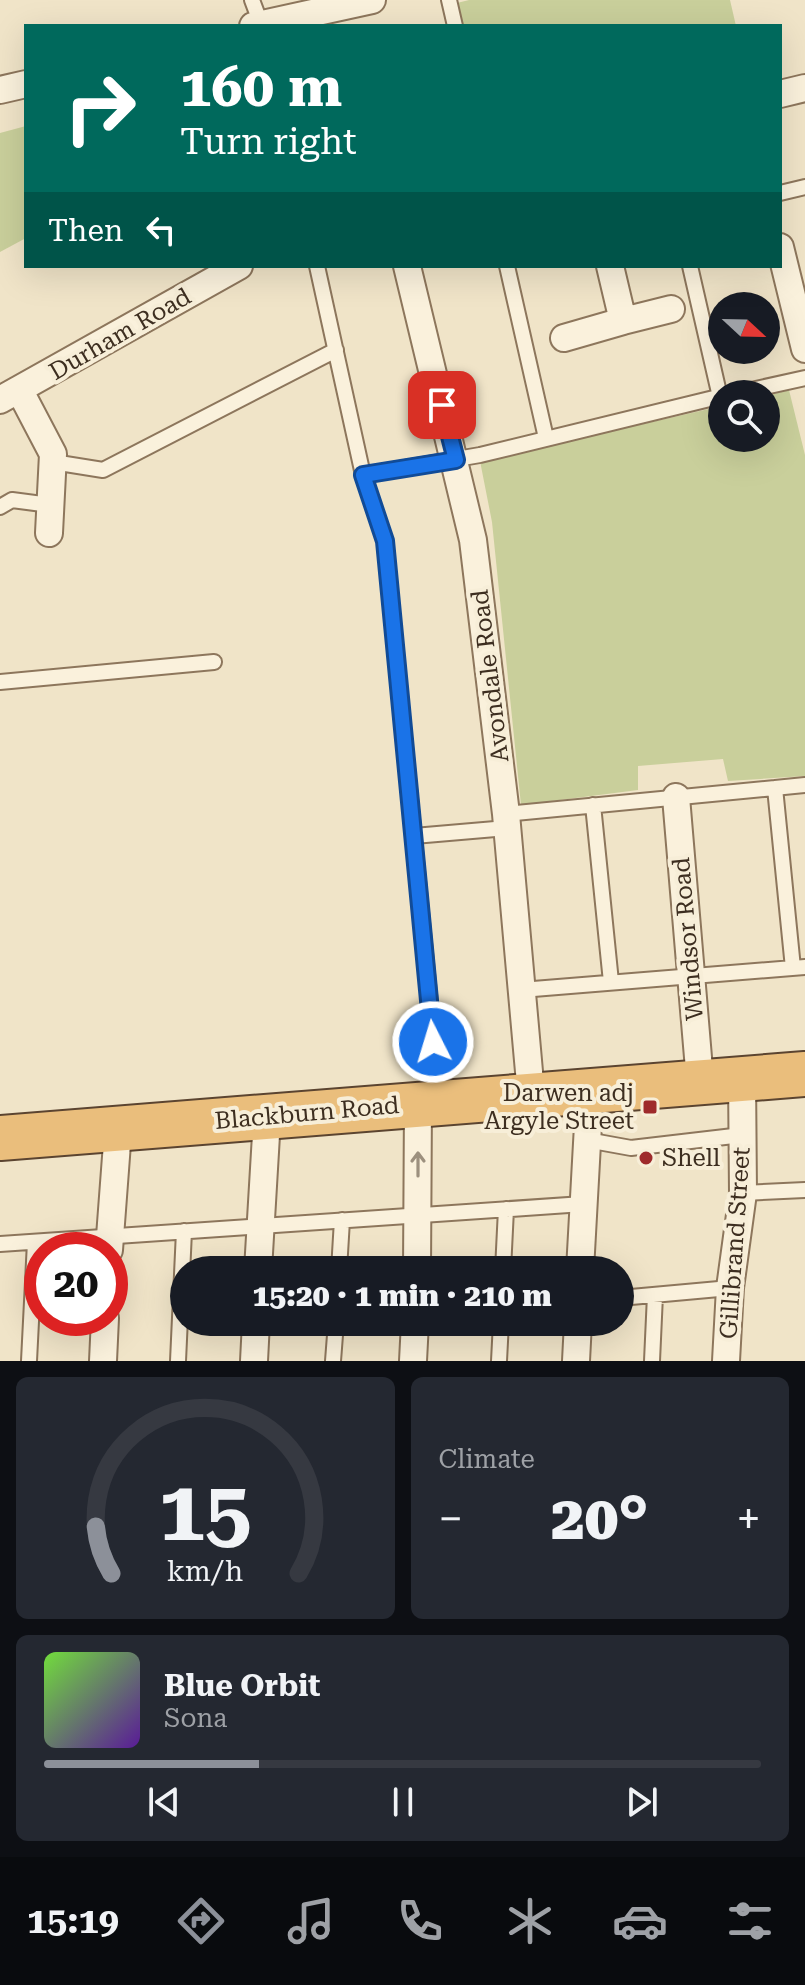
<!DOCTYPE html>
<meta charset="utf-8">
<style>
:root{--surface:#171b24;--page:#242831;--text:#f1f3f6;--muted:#9ea1a6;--line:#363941;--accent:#8c9099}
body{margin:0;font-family:"Roboto Serif",serif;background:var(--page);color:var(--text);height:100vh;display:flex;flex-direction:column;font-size:30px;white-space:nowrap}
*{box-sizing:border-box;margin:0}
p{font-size:26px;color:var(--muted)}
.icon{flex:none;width:44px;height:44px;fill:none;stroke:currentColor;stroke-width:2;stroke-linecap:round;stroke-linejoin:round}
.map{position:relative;height:1361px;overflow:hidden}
.panel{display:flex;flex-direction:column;gap:16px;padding:16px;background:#0d0f14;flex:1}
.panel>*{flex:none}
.banner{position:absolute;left:24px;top:24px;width:758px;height:244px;border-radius:0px;box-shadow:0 8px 32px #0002;background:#00695c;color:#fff;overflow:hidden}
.needle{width:52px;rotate:112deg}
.controls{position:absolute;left:708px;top:292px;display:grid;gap:16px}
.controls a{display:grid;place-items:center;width:72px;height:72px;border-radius:50%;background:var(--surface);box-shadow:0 8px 32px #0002;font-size:40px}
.speed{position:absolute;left:24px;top:1232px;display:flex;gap:16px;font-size:40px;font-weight:700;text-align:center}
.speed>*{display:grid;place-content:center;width:104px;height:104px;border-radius:50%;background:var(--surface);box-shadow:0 8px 32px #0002;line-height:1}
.speed .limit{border:12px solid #d22;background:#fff;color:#111}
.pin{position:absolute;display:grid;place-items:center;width:68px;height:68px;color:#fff;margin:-34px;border-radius:16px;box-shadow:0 4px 12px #0006}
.me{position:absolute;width:88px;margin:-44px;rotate:355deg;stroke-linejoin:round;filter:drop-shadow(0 0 6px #0008)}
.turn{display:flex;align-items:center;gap:28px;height:168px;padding:0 24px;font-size:36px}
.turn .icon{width:104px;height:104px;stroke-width:2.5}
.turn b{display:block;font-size:56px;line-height:68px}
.then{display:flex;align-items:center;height:76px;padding:0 24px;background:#0003;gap:16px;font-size:30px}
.big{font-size:60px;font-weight:800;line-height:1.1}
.panel .widget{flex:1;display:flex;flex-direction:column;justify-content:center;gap:12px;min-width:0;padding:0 28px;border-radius:12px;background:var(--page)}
.panel .dial{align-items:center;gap:0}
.dial svg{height:208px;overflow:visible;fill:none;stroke:var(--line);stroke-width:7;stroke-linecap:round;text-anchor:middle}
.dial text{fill:var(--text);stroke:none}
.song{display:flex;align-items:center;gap:24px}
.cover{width:96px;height:96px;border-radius:12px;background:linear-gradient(135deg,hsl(100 70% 55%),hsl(270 70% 35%))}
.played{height:8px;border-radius:4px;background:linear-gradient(90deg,var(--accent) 30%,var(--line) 30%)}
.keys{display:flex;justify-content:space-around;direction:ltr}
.heat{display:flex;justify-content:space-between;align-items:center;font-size:44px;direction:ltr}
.panel .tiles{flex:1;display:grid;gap:16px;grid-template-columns:1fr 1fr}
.widget:last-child{grid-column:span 2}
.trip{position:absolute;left:170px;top:1256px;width:464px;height:80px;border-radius:40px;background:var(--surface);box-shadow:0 8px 32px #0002;font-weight:800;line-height:80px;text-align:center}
.tab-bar{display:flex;height:128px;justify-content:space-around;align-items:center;background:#090b0e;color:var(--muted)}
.tab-bar .icon{width:56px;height:56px}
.tab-bar .on{color:var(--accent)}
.tab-bar b{font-size:36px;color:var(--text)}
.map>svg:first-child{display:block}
.green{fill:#c9cf9b}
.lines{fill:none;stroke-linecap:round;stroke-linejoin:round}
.service-casing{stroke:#8d765c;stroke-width:18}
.minor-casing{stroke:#8d765c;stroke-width:30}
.trunk-casing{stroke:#5b4430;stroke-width:48}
.service{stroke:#faf1dc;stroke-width:14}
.minor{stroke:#faf1dc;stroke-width:26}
.trunk{stroke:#eabe7c;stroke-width:44}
.oneway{stroke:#9c907e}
.route-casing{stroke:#114b97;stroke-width:20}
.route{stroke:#1a73e8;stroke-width:14}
.poi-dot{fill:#9e2a2b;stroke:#f7eed8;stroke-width:3}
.labels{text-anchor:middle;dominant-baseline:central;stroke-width:8;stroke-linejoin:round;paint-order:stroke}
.street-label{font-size:24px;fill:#3d2e20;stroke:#f7eed8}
.poi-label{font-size:24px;fill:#3d2e20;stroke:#f7eed8;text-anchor:end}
</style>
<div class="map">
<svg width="805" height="1361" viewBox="0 0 805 1361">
<rect width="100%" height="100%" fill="#f0e4c8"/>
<!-- green -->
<path class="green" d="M469,0h261l6,26h-274l-5,-23z
M26,126v112l-26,14v-119z
M789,390l16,65v321l-77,5 -5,-22 -85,7v24l-117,15 -29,-283 -12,-61 242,-55v32h44v-42z"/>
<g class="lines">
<defs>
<path id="service" d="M252,0l9,24
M449,0l6,26
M780,193l25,-6
M317,266l46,209
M507,266l39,172
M690,266l30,131
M733,394l72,-16
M53,462l50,8 233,-120
M0,507l12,-7 38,5
M0,682l214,-20
M775,788l18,180
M593,805l18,177
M506,814l299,-29
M414,836l93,-8
M521,990l284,-23
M439,1097l-54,-556 -22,-66 117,-20 242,-59
M587,1140l44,8 111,-13
M743,1193l62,-3
M0,1244l583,-40
M339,1270l3,-50
M503,1270l3,-61
M620,1298l110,-10
M29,1361l6,-119
M178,1361l6,-130
M333,1361l3,-39
M499,1361l2,-39
M652,1361l3,-66"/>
<path id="minor" d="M253,26l119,-26
M0,90l26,-6
M780,94l25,-6
M780,247l25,102
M407,266l66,274 33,274 25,280
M610,266l13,55 48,-12
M564,338l59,-17
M20,391l33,63 -4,79
M0,400l239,-134
M676,797l24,284
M109,1250l9,-120
M258,1270l9,-152
M417,1270l1,-168
M580,1270l10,-181
M103,1361l2,-43
M254,1361l2,-39
M413,1361l2,-39
M576,1361l2,-39
M726,1361l4,-73 13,-95 -1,-116"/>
<path id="trunk" d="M0,1138l805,-64"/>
</defs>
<!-- service casing -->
<use href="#service" class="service-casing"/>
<!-- minor casing -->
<use href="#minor" class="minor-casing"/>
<!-- trunk casing -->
<use href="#trunk" class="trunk-casing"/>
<!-- service -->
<use href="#service" class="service"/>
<!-- minor -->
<use href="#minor" class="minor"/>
<!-- trunk -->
<use href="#trunk" class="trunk"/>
</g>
<!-- one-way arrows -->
<defs><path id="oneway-shaft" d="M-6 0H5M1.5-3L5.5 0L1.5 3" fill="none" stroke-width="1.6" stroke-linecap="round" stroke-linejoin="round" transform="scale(2)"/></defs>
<use class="oneway" href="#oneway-shaft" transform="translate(418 1164) rotate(-90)"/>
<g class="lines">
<defs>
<path id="route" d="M433,1042l-48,-501 -22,-66 93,-15 -14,-55"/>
</defs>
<!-- route casing -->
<use href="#route" class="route-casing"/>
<!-- route -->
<use href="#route" class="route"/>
</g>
<!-- markers -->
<g class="poi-dot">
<rect x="642" y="1099" width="16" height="16" rx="4"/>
<circle cx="646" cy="1158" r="8"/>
</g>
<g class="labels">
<!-- street labels -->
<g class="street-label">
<text transform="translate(120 334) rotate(-30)">Durham Road</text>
<text transform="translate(490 676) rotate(-97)">Avondale Road</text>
<text transform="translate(688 939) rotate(-95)">Windsor Road</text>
<text transform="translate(307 1113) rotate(-5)">Blackburn Road</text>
<text transform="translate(735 1243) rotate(-86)">Gillibrand Street</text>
</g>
<!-- poi labels -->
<g class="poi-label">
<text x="634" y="1093">Darwen adj<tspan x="634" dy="28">Argyle Street</tspan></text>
<text x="662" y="1158" text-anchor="start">Shell</text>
</g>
</g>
</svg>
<div class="controls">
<a><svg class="needle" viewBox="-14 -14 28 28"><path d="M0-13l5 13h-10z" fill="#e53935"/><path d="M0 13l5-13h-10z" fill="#9ea1a6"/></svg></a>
<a><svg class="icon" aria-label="search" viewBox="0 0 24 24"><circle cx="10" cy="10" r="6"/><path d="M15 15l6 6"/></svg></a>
</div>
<div class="speed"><div class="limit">20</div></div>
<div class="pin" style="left:442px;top:405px;background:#d93025"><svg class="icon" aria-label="arrive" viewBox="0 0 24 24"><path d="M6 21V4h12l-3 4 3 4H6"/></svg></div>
<svg class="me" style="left:433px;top:1042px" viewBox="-20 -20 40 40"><circle r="17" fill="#1a73e8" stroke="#fff" stroke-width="3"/><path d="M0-11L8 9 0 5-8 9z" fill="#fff"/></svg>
<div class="trip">15:20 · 1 min · 210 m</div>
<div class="banner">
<div class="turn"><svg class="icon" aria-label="right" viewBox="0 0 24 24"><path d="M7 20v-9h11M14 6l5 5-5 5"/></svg><div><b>160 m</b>Turn right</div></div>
<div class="then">Then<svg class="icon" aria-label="left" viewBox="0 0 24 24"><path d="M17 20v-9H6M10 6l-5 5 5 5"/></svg></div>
</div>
</div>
<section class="panel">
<div class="tiles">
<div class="widget dial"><svg viewBox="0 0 100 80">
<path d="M14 69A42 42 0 1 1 86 69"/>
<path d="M14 69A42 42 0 0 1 8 51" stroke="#8c9099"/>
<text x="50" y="56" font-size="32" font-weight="700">15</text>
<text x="50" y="72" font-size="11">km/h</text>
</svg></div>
<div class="widget"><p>Climate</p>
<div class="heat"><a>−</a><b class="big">20°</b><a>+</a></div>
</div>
<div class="widget">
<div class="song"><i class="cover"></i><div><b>Blue Orbit</b><p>Sona</p></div></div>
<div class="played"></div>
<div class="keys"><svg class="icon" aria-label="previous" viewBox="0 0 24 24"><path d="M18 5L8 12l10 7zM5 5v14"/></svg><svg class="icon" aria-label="pause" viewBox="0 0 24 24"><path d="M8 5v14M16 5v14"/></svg><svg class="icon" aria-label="next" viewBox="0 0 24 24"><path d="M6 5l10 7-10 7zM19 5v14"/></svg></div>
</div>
</div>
</section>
<nav class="tab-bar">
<b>15:19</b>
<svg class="icon on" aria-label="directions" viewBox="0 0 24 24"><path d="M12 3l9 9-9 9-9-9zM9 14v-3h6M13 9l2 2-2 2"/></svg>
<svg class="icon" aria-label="music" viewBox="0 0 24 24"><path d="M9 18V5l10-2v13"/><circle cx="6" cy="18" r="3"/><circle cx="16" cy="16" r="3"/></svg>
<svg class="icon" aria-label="phone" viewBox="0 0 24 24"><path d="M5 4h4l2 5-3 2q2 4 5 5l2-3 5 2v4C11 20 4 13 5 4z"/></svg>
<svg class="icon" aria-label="climate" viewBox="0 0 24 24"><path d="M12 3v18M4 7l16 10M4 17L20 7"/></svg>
<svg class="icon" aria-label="car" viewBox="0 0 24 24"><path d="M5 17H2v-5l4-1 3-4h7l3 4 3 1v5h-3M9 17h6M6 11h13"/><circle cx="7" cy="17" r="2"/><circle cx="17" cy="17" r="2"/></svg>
<svg class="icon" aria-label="filters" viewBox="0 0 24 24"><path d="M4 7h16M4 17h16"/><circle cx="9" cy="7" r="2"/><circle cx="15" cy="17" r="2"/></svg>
</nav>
